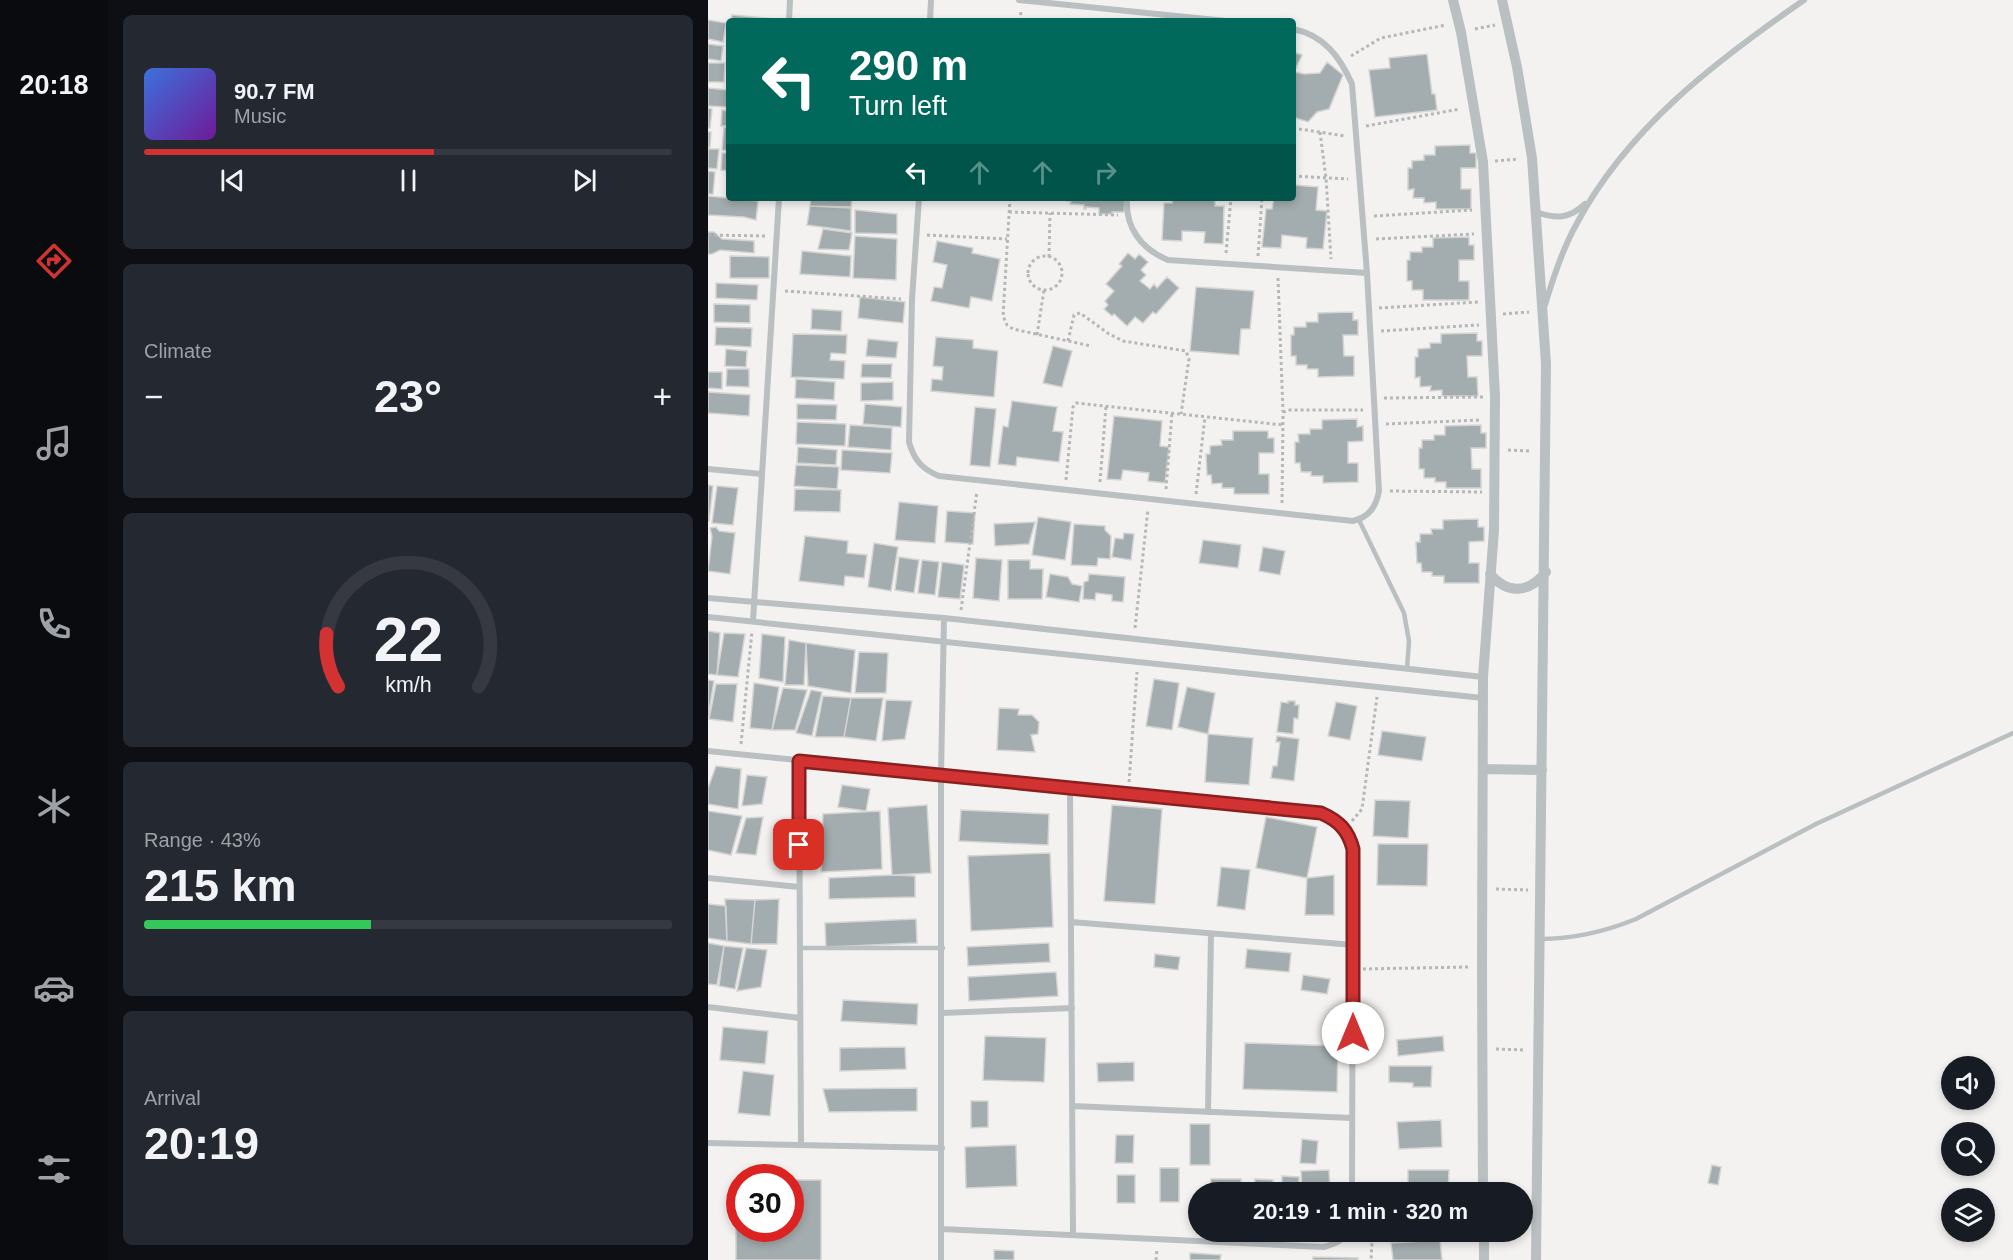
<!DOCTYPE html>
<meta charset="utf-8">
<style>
:root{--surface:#171b24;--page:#242831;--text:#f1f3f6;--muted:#9ea1a6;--line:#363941;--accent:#d23231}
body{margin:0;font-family:Arial,sans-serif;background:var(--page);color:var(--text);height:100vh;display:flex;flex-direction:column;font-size:22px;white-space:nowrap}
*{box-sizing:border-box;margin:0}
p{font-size:20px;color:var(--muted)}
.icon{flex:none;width:33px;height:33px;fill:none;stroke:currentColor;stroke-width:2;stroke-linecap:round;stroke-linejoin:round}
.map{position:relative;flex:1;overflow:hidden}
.drawer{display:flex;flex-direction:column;gap:15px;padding:15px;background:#0d0f14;width:600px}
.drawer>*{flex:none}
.top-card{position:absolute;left:18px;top:18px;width:570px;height:183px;border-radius:6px;box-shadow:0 3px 9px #0003;background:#00695c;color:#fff;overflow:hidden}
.tools{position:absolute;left:1233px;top:1056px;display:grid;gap:12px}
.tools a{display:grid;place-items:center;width:54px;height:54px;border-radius:50%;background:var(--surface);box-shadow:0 3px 9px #0003;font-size:30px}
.speed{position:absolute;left:18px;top:1164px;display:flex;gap:12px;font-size:30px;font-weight:700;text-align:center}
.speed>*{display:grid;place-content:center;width:78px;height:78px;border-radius:50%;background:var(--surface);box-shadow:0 3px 9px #0003;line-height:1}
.speed .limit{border:9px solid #d22;background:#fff;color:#111}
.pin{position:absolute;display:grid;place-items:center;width:51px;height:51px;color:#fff;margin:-26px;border-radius:12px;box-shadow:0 3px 9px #0006}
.me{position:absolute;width:66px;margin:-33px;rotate:0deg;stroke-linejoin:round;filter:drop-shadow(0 0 4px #0008)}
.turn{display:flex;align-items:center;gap:21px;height:126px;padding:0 24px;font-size:27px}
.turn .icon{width:78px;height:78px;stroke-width:2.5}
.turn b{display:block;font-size:42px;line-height:51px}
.lanes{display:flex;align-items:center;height:57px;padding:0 24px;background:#0003;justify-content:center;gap:30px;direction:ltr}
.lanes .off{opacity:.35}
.big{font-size:45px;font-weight:600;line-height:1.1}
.drawer .tile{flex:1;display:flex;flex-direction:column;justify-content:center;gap:9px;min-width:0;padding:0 21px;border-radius:9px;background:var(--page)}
.drawer .dial{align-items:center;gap:0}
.dial svg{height:156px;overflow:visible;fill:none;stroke:var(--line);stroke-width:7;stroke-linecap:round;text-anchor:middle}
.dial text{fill:var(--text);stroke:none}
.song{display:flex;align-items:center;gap:18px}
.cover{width:72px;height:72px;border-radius:9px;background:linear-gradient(135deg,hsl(220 70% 55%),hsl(280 70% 35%))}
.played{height:6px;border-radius:3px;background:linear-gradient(90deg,var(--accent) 55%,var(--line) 55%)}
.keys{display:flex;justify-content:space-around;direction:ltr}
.heat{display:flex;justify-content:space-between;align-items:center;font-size:33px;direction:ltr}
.charge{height:9px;border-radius:4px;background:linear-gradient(90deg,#34c759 43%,var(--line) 0)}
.trip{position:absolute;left:480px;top:1182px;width:345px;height:60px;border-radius:30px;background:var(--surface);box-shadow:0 3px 9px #0003;font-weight:600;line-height:60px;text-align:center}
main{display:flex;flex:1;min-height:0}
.dock{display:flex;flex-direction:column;width:108px;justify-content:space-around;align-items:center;background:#090b0e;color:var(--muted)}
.dock .icon{width:42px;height:42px}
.dock .selected{color:var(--accent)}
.dock b{font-size:27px;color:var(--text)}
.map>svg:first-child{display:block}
.building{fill:#a3acae;stroke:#d4d4d2;stroke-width:1.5}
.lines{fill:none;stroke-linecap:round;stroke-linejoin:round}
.path{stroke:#b4b8b9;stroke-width:3;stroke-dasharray:3 3;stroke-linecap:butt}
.service{stroke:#babfc1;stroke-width:4.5}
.minor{stroke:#babfc1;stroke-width:6}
.tertiary{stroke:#babfc1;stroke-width:10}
.route-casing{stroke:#882020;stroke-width:15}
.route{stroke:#d23231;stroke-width:10}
</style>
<main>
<nav class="dock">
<b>20:18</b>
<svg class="icon selected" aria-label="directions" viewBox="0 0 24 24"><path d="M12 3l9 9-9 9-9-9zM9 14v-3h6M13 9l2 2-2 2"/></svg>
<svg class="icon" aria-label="music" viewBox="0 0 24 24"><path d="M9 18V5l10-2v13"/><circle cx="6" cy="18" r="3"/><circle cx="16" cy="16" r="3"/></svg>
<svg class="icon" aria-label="phone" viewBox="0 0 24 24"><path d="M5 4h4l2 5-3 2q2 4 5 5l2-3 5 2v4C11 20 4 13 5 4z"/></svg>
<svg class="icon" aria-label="climate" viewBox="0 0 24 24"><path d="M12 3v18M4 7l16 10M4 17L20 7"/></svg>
<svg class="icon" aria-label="car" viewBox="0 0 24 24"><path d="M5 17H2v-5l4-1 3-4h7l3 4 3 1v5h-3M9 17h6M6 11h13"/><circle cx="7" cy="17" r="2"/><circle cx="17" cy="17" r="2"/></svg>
<svg class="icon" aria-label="filters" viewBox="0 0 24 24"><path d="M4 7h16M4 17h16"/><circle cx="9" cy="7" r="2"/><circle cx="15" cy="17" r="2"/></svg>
</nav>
<section class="drawer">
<div class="tile">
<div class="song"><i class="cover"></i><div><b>90.7 FM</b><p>Music</p></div></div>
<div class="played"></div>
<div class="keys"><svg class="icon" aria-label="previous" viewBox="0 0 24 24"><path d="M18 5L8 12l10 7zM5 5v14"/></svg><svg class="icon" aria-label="pause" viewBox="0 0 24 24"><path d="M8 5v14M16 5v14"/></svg><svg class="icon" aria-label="next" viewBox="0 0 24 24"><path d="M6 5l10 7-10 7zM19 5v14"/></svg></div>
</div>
<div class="tile"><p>Climate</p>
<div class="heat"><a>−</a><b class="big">23°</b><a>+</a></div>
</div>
<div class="tile dial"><svg viewBox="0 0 100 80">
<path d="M14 69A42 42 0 1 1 86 69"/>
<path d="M14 69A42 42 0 0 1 8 42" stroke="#d23231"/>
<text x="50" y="56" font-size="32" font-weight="700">22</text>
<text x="50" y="72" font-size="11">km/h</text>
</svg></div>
<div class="tile"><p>Range · 43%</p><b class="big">215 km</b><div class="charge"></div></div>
<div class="tile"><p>Arrival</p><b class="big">20:19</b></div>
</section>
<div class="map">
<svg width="1305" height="1260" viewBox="0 0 1305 1260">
<rect width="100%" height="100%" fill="#f3f2f0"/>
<!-- building -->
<path class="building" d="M24,15l42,4v2h-43z
M0,20l18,3 -3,19 -15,-3z
M0,44l15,2 -2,15 -13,-2z
M585,52l9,3 -8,17 10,2 16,-1 7,-11 16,13 -14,34 -12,3 -9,10 -15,-5z
M719,54l5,40h3l2,16 -62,7 -6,-47 21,-2 -1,-10z
M0,63h17l-1,19h-16z
M0,88l19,2v17l-19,-1z
M0,108l4,1 -2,19h-2z
M14,110l7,1v15h-8z
M16,127l5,1v23l-7,-1z
M0,132h3l-1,15h-2z
M762,145v8h6v15h-15v21h10v20h-35v-7l-12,1v-5h-11l1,-9 -6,1v-22h4v-7l12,-1v-5h11v-9z
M0,149h11l-2,20 -9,-1z
M14,153h7v18l-8,-1z
M0,171l7,1 -2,22h-5z
M585,185l25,2 -2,23 11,1 -4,38 -17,-1 1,-10 -25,-3 -1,13 -19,-1 4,-38h6l2,-11h19z
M0,196l50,5 -2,19 -12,-3 -36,-2z
M103,198h41l-1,9 -41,-1z
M360,198h57l-1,14h-12v2h-13v-6l-13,-1v2h-2v-4l-14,-1 1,-3h-4z
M464,198h43v8h9l-1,38 -19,-1 1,-11 -23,-1v10l-20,-1 2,-37h8z
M102,206l41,2v23l-44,-6z
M147,210l42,4v20l-42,-1z
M115,229l29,4 -3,17 -31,-1z
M0,232h6l8,7 32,2v12l-34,-3 -8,4h-4z
M147,236l42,3 -1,41 -43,-2z
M761,237v8h5v15h-15v21h10v19h-46v-10h-11v-9h-5v-21h3v-8h12v-5h11v-9z
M229,241l36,7 -1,5 28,6 -8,42 -21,-4 -2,11 -38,-7 3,-14 8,1 5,-23 -14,-3z
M94,251l49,5 -1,21 -50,-3z
M420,253l7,6 4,-5 9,8 -7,8 5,5 -6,6 10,8 4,-5 3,4 10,-11 12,11 -23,26 -3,-2 -10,11 -8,-6 -8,9 -13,-12 -2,2 -8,-7 4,-4 -3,-4 9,-10 -8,-7 16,-18 -3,-2z
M22,256l39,1v21h-39z
M8,283l42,2 -1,15 -41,-2z
M488,287l58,4 -4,38h-9l-2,26 -49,-4z
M152,297l45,5 -2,21 -45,-5z
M6,304l36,1v18l-36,-1z
M104,309l30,2 -1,20 -30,-2z
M645,312v8h5v15h-15l1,21h10v20l-36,1v-8h-11v-4h-11v-9h-5v-21h3v-8h12v-5h12v-9z
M8,327l36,1 -1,19 -36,-2z
M769,333v8h5v15h-15l1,21h9l1,19h-36v-6l-12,1 1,-5 -11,1v-10l-5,1v-21h3v-8l12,-1v-5h11v-9z
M85,334l54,1 -1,19 -15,-1 -1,7 15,1 -1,18 -53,-2z
M228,337l37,3v8l25,3 -4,46 -63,-6 1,-12 10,1 1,-13 -10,-1z
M160,339l30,3 -2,16 -30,-2z
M345,346l19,5 -10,36 -19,-4z
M18,349l21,2 -1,16 -21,-1z
M154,364h30l-1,14 -30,-1z
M19,369h22v18l-23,-1z
M0,372h14v17l-14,-1z
M88,379l39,3 -1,18 -39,-2z
M185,382v18l-32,1v-18z
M0,392l42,3 -1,21 -41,-3z
M304,401l45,6 -4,24 10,1 -4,30 -42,-5 -1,9 -18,-2 5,-38 5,1z
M89,404l40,1 -1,15 -39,-1z
M157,404l37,3 -1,20 -38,-3z
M267,407l21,2 -6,58 -20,-2z
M406,416l48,5 -2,25 9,1 -4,36 -17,-2 1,-8 -26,-3 -2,10 -14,-1z
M649,419v8l6,-1v15l-15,1v21h10v19l-35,1v-7h-12v-4h-10l-1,-9h-5v-21h4l-1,-8h12v-5h12v-9z
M89,422l49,2 -1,22 -49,-2z
M142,425l42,3 -1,22 -43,-3z
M773,425v8h5v15h-15l1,21h9v19h-35v-6h-11v-4h-11v-9h-5v-21h3v-8h12v-5h11v-9z
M525,431h35v7h6v15h-15v21h10v20h-35v-6h-12v-5l-10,1 -1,-9h-4l-1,-21h4v-8l12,-1 -1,-5h12z
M90,447l39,3 -1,15 -39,-2z
M134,450l50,3 -2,20 -49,-3z
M88,465l43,2 -2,22 -43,-3z
M0,485l5,1 -4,35h-1z
M9,486l21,2 -5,37 -21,-2z
M87,489l46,1 -1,22 -46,-1z
M191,502l39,4 -3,37 -40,-3z
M239,511l28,2 -2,31 -28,-2z
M330,517l33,5 -6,38 -33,-5z
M770,519v8h6v14l-15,1v21h10v20h-35v-7h-12v-4h-10l-1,-9h-4l-1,-21h4v-8h12l-1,-5h12v-9z
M327,522l-6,22 -34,2 -1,-22z
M366,524l31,2v4l6,6 -1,23 -12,-1 -1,8 -26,-1z
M8,527l3,4 16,2 -5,41 -22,-3 4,-35 -2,-8z
M416,533l10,1 -3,26 -19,-3 3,-19 8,1z
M97,536l43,5 -1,12 20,2 -3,23 -19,-2 -1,10 -45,-5z
M495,540l38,5 -3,23 -39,-5z
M166,543l24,4 -7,44 -23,-4z
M555,547l22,4 -5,24 -21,-4z
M191,557l20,3 -5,33 -19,-3z
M268,558l26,2 -3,41 -26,-3z
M214,560l17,2 -4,33 -17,-2z
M300,560h22v9h13l-1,30h-34z
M234,562l22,3 -4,34 -22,-2z
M342,574l18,3 4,7 10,2 -3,16 -33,-5z
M381,574l36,3 -2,25 -11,-1v-6l-16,-2 -1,7 -12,-1 1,-17 4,-1z
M0,631l12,2 -3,42 -9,-1z
M16,633l21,1 -7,43 -21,-2z
M54,634l23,3 -2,45 -24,-4z
M81,640l17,3 -2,42h-19z
M98,643l49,7 -4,43 -43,-7z
M151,652l29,1 -2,40h-31z
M446,679l25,4 -7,47 -26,-4z
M0,680l6,1 -6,36z
M46,683l25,4 -7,43 -22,-2z
M8,684h21l-4,38 -24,-3z
M479,687l28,6 -7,41 -30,-7z
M75,688l24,2 -12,40h-23z
M103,690l11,2 -10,44 -16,-3z
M115,696l28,2 -7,39h-29z
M143,698h32l-7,43 -32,-4z
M178,700l26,1 -7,38 -23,2z
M580,701h7v4h4l-1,14 -4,-1 -1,16 -16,-2 4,-30 7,1z
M628,702l21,4 -7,34 -22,-4z
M291,708l20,1 -1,6h14l7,7 -1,12 -7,1 4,17 -38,-2z
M674,731l44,6 -4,24 -44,-6z
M500,734l45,4 -4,47 -44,-3z
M569,736l22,3 -5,42 -23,-3 2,-12h4l3,-24h-4z
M8,766l25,3 -3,40 -30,-5v-16z
M39,775l20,2 -5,27 -20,2z
M134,785l28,4 -4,22 -28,-4z
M667,800l35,1 -2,37 -35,-2z
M219,805l4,68 -39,2 -4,-67z
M404,805l50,4 -7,95 -51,-3z
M253,810l88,4 -1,31 -89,-4z
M0,811l34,5 -11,39 -23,-5z
M172,811l2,58 -61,3 2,-58z
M55,817l-7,38 -20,-2 10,-35z
M558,817l51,10 -10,51 -51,-10z
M670,844h50l-1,42 -50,-1z
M342,853l3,74 -82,4 -3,-75z
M513,867l29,3 -5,40 -28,-4z
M184,875l23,1v21l-86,2v-21z
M626,875v40h-29l2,-37z
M17,899l30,1 -4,44 -24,-3z
M71,899l-2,45h-26l4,-44z
M0,904l18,2 1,35 -19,-3z
M208,919l1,24 -91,4 -1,-24z
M0,943l16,3 -7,39 -9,-1z
M341,943l1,19 -82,4 -1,-19z
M16,946l19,2 -8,41 -16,-3z
M38,948l21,2 -6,37 -24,4z
M539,949l44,4 -2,19 -44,-4z
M447,954l25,3 -2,13 -24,-3z
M348,972l2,24 -89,5 -1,-24z
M595,975l27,4 -3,15 -26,-4z
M135,1000l75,4 -1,21 -76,-4z
M15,1027l45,4 -3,33 -45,-4z
M277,1036l61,2 -2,44 -61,-2z
M735,1036l1,15 -46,5 -1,-16z
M537,1043l93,3 -1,46 -94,-3z
M197,1047l1,22 -66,2v-23z
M426,1062v19l-36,1 -1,-19z
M681,1066h43l-1,21h-18v-4l-24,-1z
M35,1071l31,4 -4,41 -32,-3z
M209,1088v23l-88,1 -6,-23z
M263,1101h17v26l-17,1z
M733,1120l1,27 -43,2 -2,-27z
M482,1124h20v41h-20z
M408,1135h18l-1,28h-18z
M594,1139l16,2 -2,23 -16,-1z
M308,1145l1,41 -51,2 -1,-41z
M1004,1165l9,2 -3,18 -10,-2z
M452,1168h19v34h-19z
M621,1170l1,22h-28l-1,-21z
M700,1170h41l-1,22h-40z
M409,1175h18v28h-18z
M574,1176l17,1v15h-17z
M503,1179h30v13h-31z
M547,1179l18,1 -1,12h-18z
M82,1180h31v80h-85v-67h4v35h50z
M732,1240l2,20h-49l-2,-17z
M286,1250l20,1v9h-20z
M482,1253l31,2 -1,5h-30z
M605,1257l45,1v2h-45z"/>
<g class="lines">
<!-- path -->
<path class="path" d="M312,21l1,-10
M767,29l20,-4
M643,56l30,-18 65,-13
M658,126l94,-17
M585,128l52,8
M612,132l6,46 5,81
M787,161l24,-2
M585,176l55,3
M302,198l-7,118 4,9 6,4 78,17
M301,212l109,3
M666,216l98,-6
M0,235l58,1
M219,235l80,4
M668,239l98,-5
M518,253l5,-55
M550,256l4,-58
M320 273a17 17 0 1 1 34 0a17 17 0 1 1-34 0Z
M341,257l1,-44
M570,278l5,134
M77,291l116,8
M671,308l99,-6
M795,314l26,-2
M673,331l98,-6
M329,335l7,-45
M360,341l6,-26 6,-2 29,21 14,7 63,10 3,8 -8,55
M676,398l99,-1
M678,424l95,-4
M800,450l23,1
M358,480l7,-73 3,-4 207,22
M392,482l6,-76
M458,489l6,-76
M682,491l92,1
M488,494l9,-77
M574,503l1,-87 1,-4 6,-2h73
M253,610l16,-119
M427,628l13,-119
M33,744l11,-113
M421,782l8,-110
M644,821l10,-12 15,-112
M788,889l32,1
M655,969l105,-2
M788,1049l29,1
M653,1232h5l6,10 -1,18
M448,1260l1,-11"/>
<!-- service -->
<path class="service" d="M651,520l45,93 5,28 -2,28
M832,939c34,0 64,-7 96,-20l180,-95 197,-91
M91,948h144"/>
<!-- minor -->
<path class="minor" d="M311,0l207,21
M81,21l1,-21
M222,21l1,-21
M211,198l-7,101 -3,143c5,18 13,27 30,34l414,45c16,-4 23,-14 26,-30l-12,-218 -15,-189c-12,-27 -28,-49 -59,-55
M419,198c-2,29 14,51 41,62l199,13
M828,212c20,7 33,7 49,-8
M837,305c8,-27 17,-55 31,-80 51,-97 140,-164 228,-225
M0,469l54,5
M0,598l236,20 539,59
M0,617l775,81
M45,621l26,-423
M0,751l613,62c18,8 27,17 32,36l-1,343
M91,761l2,384
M362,788l3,446
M0,878l91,9
M363,922l283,23
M0,1007l92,11
M234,1013l130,-5
M364,1106l280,12
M500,1112l3,-178
M0,1143l234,5
M233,1229l383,18c11,-3 18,-6 25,-15
M233,1260v-485l3,-157"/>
<!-- tertiary -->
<path class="tertiary" d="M745,0l8,32 22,130 12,234 -1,134 -11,147 -1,290 1,225
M794,0l15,67 15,91 14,206 -10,896
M782,574c18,21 39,19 56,-2
M775,769l59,1
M776,1232v28"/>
</g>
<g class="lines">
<defs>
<path id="route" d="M91,845v-84l522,52c18,8 27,17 32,36v184"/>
</defs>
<!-- route casing -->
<use href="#route" class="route-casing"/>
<!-- route -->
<use href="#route" class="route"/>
</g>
</svg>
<div class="tools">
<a><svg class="icon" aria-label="sound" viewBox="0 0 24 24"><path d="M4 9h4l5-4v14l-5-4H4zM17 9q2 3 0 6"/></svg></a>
<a><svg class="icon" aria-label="search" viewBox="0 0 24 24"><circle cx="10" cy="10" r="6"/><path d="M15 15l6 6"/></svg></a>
<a><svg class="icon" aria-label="layers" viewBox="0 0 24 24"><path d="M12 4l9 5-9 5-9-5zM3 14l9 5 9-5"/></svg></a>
</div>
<div class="speed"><div class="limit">30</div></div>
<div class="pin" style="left:91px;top:845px;background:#d93025"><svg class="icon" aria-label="arrive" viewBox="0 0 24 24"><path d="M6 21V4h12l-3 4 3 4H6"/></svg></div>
<svg class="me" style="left:645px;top:1033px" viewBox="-20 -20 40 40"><circle r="19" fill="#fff"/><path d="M0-13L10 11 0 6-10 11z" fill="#d23231"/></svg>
<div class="trip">20:19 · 1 min · 320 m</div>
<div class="top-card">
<div class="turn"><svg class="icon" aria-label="left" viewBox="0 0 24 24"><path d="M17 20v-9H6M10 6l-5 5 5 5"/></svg><div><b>290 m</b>Turn left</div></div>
<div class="lanes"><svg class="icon" aria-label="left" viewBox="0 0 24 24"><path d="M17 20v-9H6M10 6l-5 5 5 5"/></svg><svg class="icon off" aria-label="ahead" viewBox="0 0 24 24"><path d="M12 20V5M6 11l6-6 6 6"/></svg><svg class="icon off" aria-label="ahead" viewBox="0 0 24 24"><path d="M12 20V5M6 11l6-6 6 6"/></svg><svg class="icon off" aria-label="right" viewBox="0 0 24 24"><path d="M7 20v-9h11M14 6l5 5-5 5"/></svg></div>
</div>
</div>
</main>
